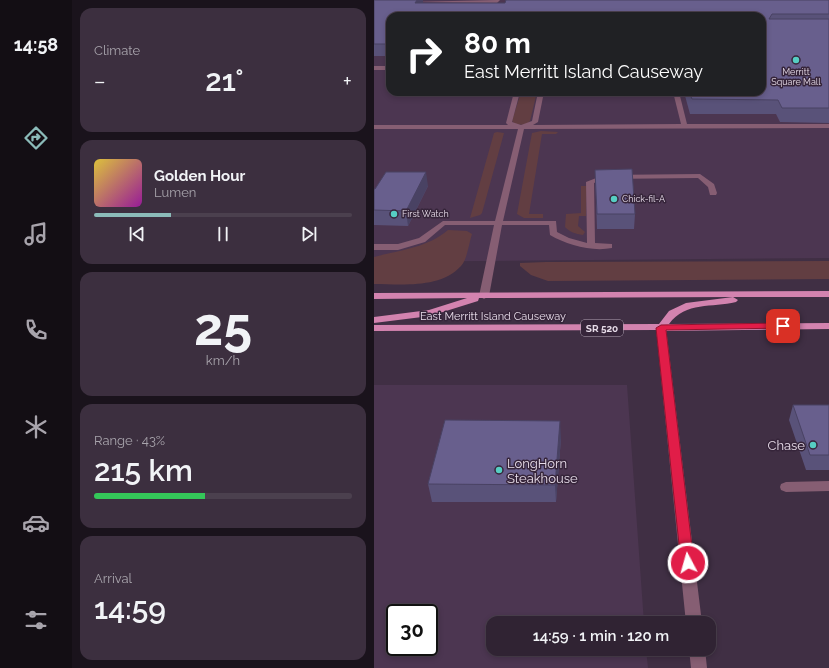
<!DOCTYPE html>
<meta charset="utf-8">
<style>
:root{--surface:#302333;--page:#3c2f3f;--text:#f1f3f6;--muted:#a8a4ac;--line:#4b404e;--accent:#8bbbb9}
body{margin:0;font-family:Raleway,sans-serif;background:var(--page);color:var(--text);height:100vh;display:flex;flex-direction:column;font-size:15px;white-space:nowrap}
*{box-sizing:border-box;margin:0}
p{font-size:13px;color:var(--muted)}
.icon{flex:none;width:22px;height:22px;fill:none;stroke:currentColor;stroke-width:2;stroke-linecap:round;stroke-linejoin:round}
.map{position:relative;flex:1;overflow:hidden}
.panel{display:flex;flex-direction:column;gap:8px;padding:8px;background:#1a131c;width:302px}
.panel>*{flex:none}
.guide{position:absolute;left:12px;top:12px;width:380px;height:84px;border-radius:12px;box-shadow:0 2px 6px #0003,0 0 0 1px var(--line);background:#202124;color:#fff;overflow:hidden}
.speed{position:absolute;left:12px;top:604px;display:flex;gap:8px;font-size:20px;font-weight:700;text-align:center}
.speed>*{display:grid;place-content:center;width:52px;height:52px;border-radius:50%;background:var(--surface);box-shadow:0 2px 6px #0003,0 0 0 1px var(--line);line-height:1}
.speed .limit{border:2px solid #111;border-radius:6px;background:#fff;color:#111}
.pin{position:absolute;display:grid;place-items:center;width:34px;height:34px;color:#fff;margin:-17px;border-radius:8px;box-shadow:0 2px 6px #0006}
.me{position:absolute;width:44px;margin:-22px;rotate:354deg;stroke-linejoin:round;filter:drop-shadow(0 0 3px #0008)}
.turn{display:flex;align-items:center;gap:14px;height:84px;padding:0 12px;font-size:18px}
.turn .icon{width:52px;height:52px;stroke-width:2.5}
.turn b{display:block;font-size:28px;line-height:34px}
.big{font-size:30px;font-weight:600;line-height:1.1}
.panel .widget{flex:1;display:flex;flex-direction:column;justify-content:center;gap:6px;min-width:0;padding:0 14px;border-radius:12px;background:var(--page)}
.panel .dial{align-items:center;gap:0}
.dial b{font-size:52px;line-height:1}
.song{display:flex;align-items:center;gap:12px}
.cover{width:48px;height:48px;border-radius:6px;background:linear-gradient(135deg,hsl(50 70% 55%),hsl(300 70% 35%))}
.played{height:4px;border-radius:2px;background:linear-gradient(90deg,var(--accent) 30%,var(--line) 30%)}
.keys{display:flex;justify-content:space-around;direction:ltr}
.heat{display:flex;justify-content:space-between;align-items:center;font-size:22px;direction:ltr}
.charge{height:6px;border-radius:3px;background:linear-gradient(90deg,#34c759 43%,var(--line) 0)}
.trip{position:absolute;left:112px;top:616px;width:230px;height:40px;border-radius:12px;background:var(--surface);box-shadow:0 2px 6px #0003,0 0 0 1px var(--line);font-weight:600;line-height:40px;text-align:center}
main{display:flex;flex:1;min-height:0}
.menu{display:flex;flex-direction:column;width:72px;justify-content:space-around;align-items:center;background:#130e14;color:var(--muted)}
.menu .icon{width:28px;height:28px}
.menu .current{color:var(--accent)}
.menu b{font-size:18px;color:var(--text)}
.map>svg:first-child{display:block}
.built{fill:#4c3651;fill-rule:evenodd}
.green{fill:#623e42}
.lines{fill:none;stroke-linecap:round;stroke-linejoin:round}
.lane{fill:#865e73;fill-rule:evenodd}
.street{fill:#865e73;fill-rule:evenodd}
.primary{fill:#d383af;fill-rule:evenodd}
.wall{fill:#595279}
.shaded-wall{fill:#494263}
.building{fill:#685f8d;stroke:#494263}
.route{fill:#e11d48;stroke:#92132f}
.poi-dot{fill:#56cec3;stroke:#36253a;stroke-width:1.5}
.labels{text-anchor:middle;dominant-baseline:central;stroke-width:3;stroke-linejoin:round;paint-order:stroke}
.far-poi-label{font-size:9px;fill:#e7dce9;stroke:#36253a;text-anchor:start}
.shield{fill:#36253a;stroke:#b2a5b4;stroke-width:1}
.shield-label{font-size:10px;font-weight:bold;fill:#e7dce9}
.street-label{font-size:11px;fill:#e7dce9;stroke:#36253a}
.near-poi-label{font-size:13px;fill:#e7dce9;stroke:#36253a;text-anchor:end}
</style>
<main>
<nav class="menu">
<b>14:58</b>
<svg class="icon current" aria-label="directions" viewBox="0 0 24 24"><path d="M12 3l9 9-9 9-9-9zM9 14v-3h6M13 9l2 2-2 2"/></svg>
<svg class="icon" aria-label="music" viewBox="0 0 24 24"><path d="M9 18V5l10-2v13"/><circle cx="6" cy="18" r="3"/><circle cx="16" cy="16" r="3"/></svg>
<svg class="icon" aria-label="phone" viewBox="0 0 24 24"><path d="M5 4h4l2 5-3 2q2 4 5 5l2-3 5 2v4C11 20 4 13 5 4z"/></svg>
<svg class="icon" aria-label="climate" viewBox="0 0 24 24"><path d="M12 3v18M4 7l16 10M4 17L20 7"/></svg>
<svg class="icon" aria-label="car" viewBox="0 0 24 24"><path d="M5 17H2v-5l4-1 3-4h7l3 4 3 1v5h-3M9 17h6M6 11h13"/><circle cx="7" cy="17" r="2"/><circle cx="17" cy="17" r="2"/></svg>
<svg class="icon" aria-label="filters" viewBox="0 0 24 24"><path d="M4 7h16M4 17h16"/><circle cx="9" cy="7" r="2"/><circle cx="15" cy="17" r="2"/></svg>
</nav>
<section class="panel">
<div class="widget"><p>Climate</p>
<div class="heat"><a>−</a><b class="big">21°</b><a>+</a></div>
</div>
<div class="widget">
<div class="song"><i class="cover"></i><div><b>Golden Hour</b><p>Lumen</p></div></div>
<div class="played"></div>
<div class="keys"><svg class="icon" aria-label="previous" viewBox="0 0 24 24"><path d="M18 5L8 12l10 7zM5 5v14"/></svg><svg class="icon" aria-label="pause" viewBox="0 0 24 24"><path d="M8 5v14M16 5v14"/></svg><svg class="icon" aria-label="next" viewBox="0 0 24 24"><path d="M6 5l10 7-10 7zM19 5v14"/></svg></div>
</div>
<div class="widget dial"><b>25</b><p>km/h</p></div>
<div class="widget"><p>Range · 43%</p><b class="big">215 km</b><div class="charge"></div></div>
<div class="widget"><p>Arrival</p><b class="big">14:59</b></div>
</section>
<div class="map">
<svg width="455" height="668" viewBox="0 0 455 668">
<rect width="100%" height="100%" fill="#402f44"/>
<!-- built -->
<path class="built" d="M0,0h455v258l-455,4zM16,16h372v76h-372z
M0,385h253l17,238h-151v26h153l2,19h-274zM21,613h34v34h-34z"/>
<!-- green -->
<path class="green" d="M147,92h16l-7,29c-4,5 -11,4 -16,2l-2,-2z
M167,131l17,1 -2,2h-14l-13,80h14v4h-19l-7,-4 15,-81z
M123,132l7,1 -22,80 -2,2 -10,3 24,-85z
M207,186h6l-1,30h-7l-1,10 7,6 -2,3c-8,-1 -13,-3 -18,-8l1,-13 15,-1z
M74,230l19,1 5,3c-3,9 -5,26 -11,32 -21,23 -60,18 -87,18v-27c26,-7 53,-9 74,-27z
M455,261v18l-281,2 -17,-6 -11,-9v-3l26,-1z"/>
<g class="lines">
<!-- lane -->
<path class="lane" d="M122,0h4l-3,3 -89,-1z
M0,66h16v4h-16z
M140,92h6l-8,30 9,3 11,-4 6,-29h6l-6,30 -5,3 148,-1 -8,-32h6l8,32h142v4l-305,1 -21,92h53l1,11 12,6 18,5 -1,-61 18,-7 96,-1 14,10 3,9 -1,2h-6l-2,-8 -10,-9 -93,1 -11,4 1,60 17,1v4c-20,4 -45,-3 -62,-13l-1,-10h-47l-13,71 -5,3 -5,-3 15,-71h-49l-20,17 -27,8h-24v-6h24l21,-6 24,-17h52l23,-92h-144v-4h134l-2,-2z
M455,481v10l-43,1 -5,-2 -1,-3 1,-3 5,-2z"/>
<!-- street -->
<path class="street" d="M287,325l5,3 36,295h-16l-30,-295z
M315,649h16l2,19h-16z"/>
<!-- primary -->
<path class="primary" d="M455,291v6h-96l5,3 -2,2c-24,6 -50,-1 -67,22l160,-1v6l-168,2 -4,-1 -283,1v-6l285,-1 10,-13 17,-8 47,-6 -254,1 -1,3 -48,15 -56,7v-6l55,-7 38,-12 -93,1v-6z"/>
</g>
<!-- wall -->
<path class="wall" d="M0,0h49v3h82l324,-3v123l-49,-1 -4,-8h-86l-6,-22h78v-76h-372v40h-16z
M221,170l40,44 -1,15h-37z
M54,186l-20,40 -34,-1v-36z
M419,405h36v65h-23l-17,-50z
M187,438l-5,64h-124l-4,-18z"/>
<!-- shaded-wall -->
<path class="shaded-wall" d="M43,0h6v5l-8,-2z
M52,172l2,14 -20,40 -2,-15z
M186,421l1,17 -5,64 -1,-17z"/>
<!-- building -->
<path class="building" d="M0,0h43l-2,3h90l1,-3h323v14h-57l-3,5h60v89h-47l-4,-8 -86,-1 -3,-7h73v-76h-372v28h-16z
M258,169l3,45h-38l-2,-44z
M12,172h40l-20,39 -32,-1v-21h1z
M419,405h36v50h-19z
M71,420l115,1 -5,64 -127,-1z"/>
<!-- route -->
<path class="route" d="M409,323l3,1v4l-120,2 28,233 -2,4 -4,2 -5,-2 -2,-4 -25,-235 5,-3z"/>
<!-- markers -->
<g class="poi-dot">
<circle cx="422" cy="60" r="4"/>
<circle cx="240" cy="199" r="4"/>
<circle cx="20" cy="214" r="4"/>
<circle cx="439" cy="445" r="4"/>
<circle cx="125" cy="470" r="4"/>
</g>
<g class="labels">
<!-- far-poi labels -->
<g class="far-poi-label">
<text x="422" y="72" text-anchor="middle">Merritt<tspan x="422" dy="10">Square Mall</tspan></text>
<text x="248" y="199">Chick-fil-A</text>
<text x="28" y="214">First Watch</text>
</g>
<!-- shield labels -->
<rect class="shield" x="207" y="320" width="42" height="16" rx="3"/>
<g class="shield-label">
<text x="228" y="328">SR 520</text>
</g>
<!-- street labels -->
<g class="street-label">
<text x="119" y="316">East Merritt Island Causeway</text>
</g>
<!-- near-poi labels -->
<g class="near-poi-label">
<text x="431" y="445">Chase</text>
<text x="133" y="463" text-anchor="start">LongHorn<tspan x="133" dy="15">Steakhouse</tspan></text>
</g>
</g>
</svg>
<div class="speed"><div class="limit">30</div></div>
<div class="pin" style="left:409px;top:326px;background:#d93025"><svg class="icon" aria-label="arrive" viewBox="0 0 24 24"><path d="M6 21V4h12l-3 4 3 4H6"/></svg></div>
<svg class="me" style="left:314px;top:563px" viewBox="-20 -20 40 40"><circle r="17" fill="#e11d48" stroke="#fff" stroke-width="3"/><path d="M0-11L8 9 0 5-8 9z" fill="#fff"/></svg>
<div class="trip">14:59 · 1 min · 120 m</div>
<div class="guide">
<div class="turn"><svg class="icon" aria-label="right" viewBox="0 0 24 24"><path d="M7 20v-9h11M14 6l5 5-5 5"/></svg><div><b>80 m</b>East Merritt Island Causeway</div></div>
</div>
</div>
</main>
